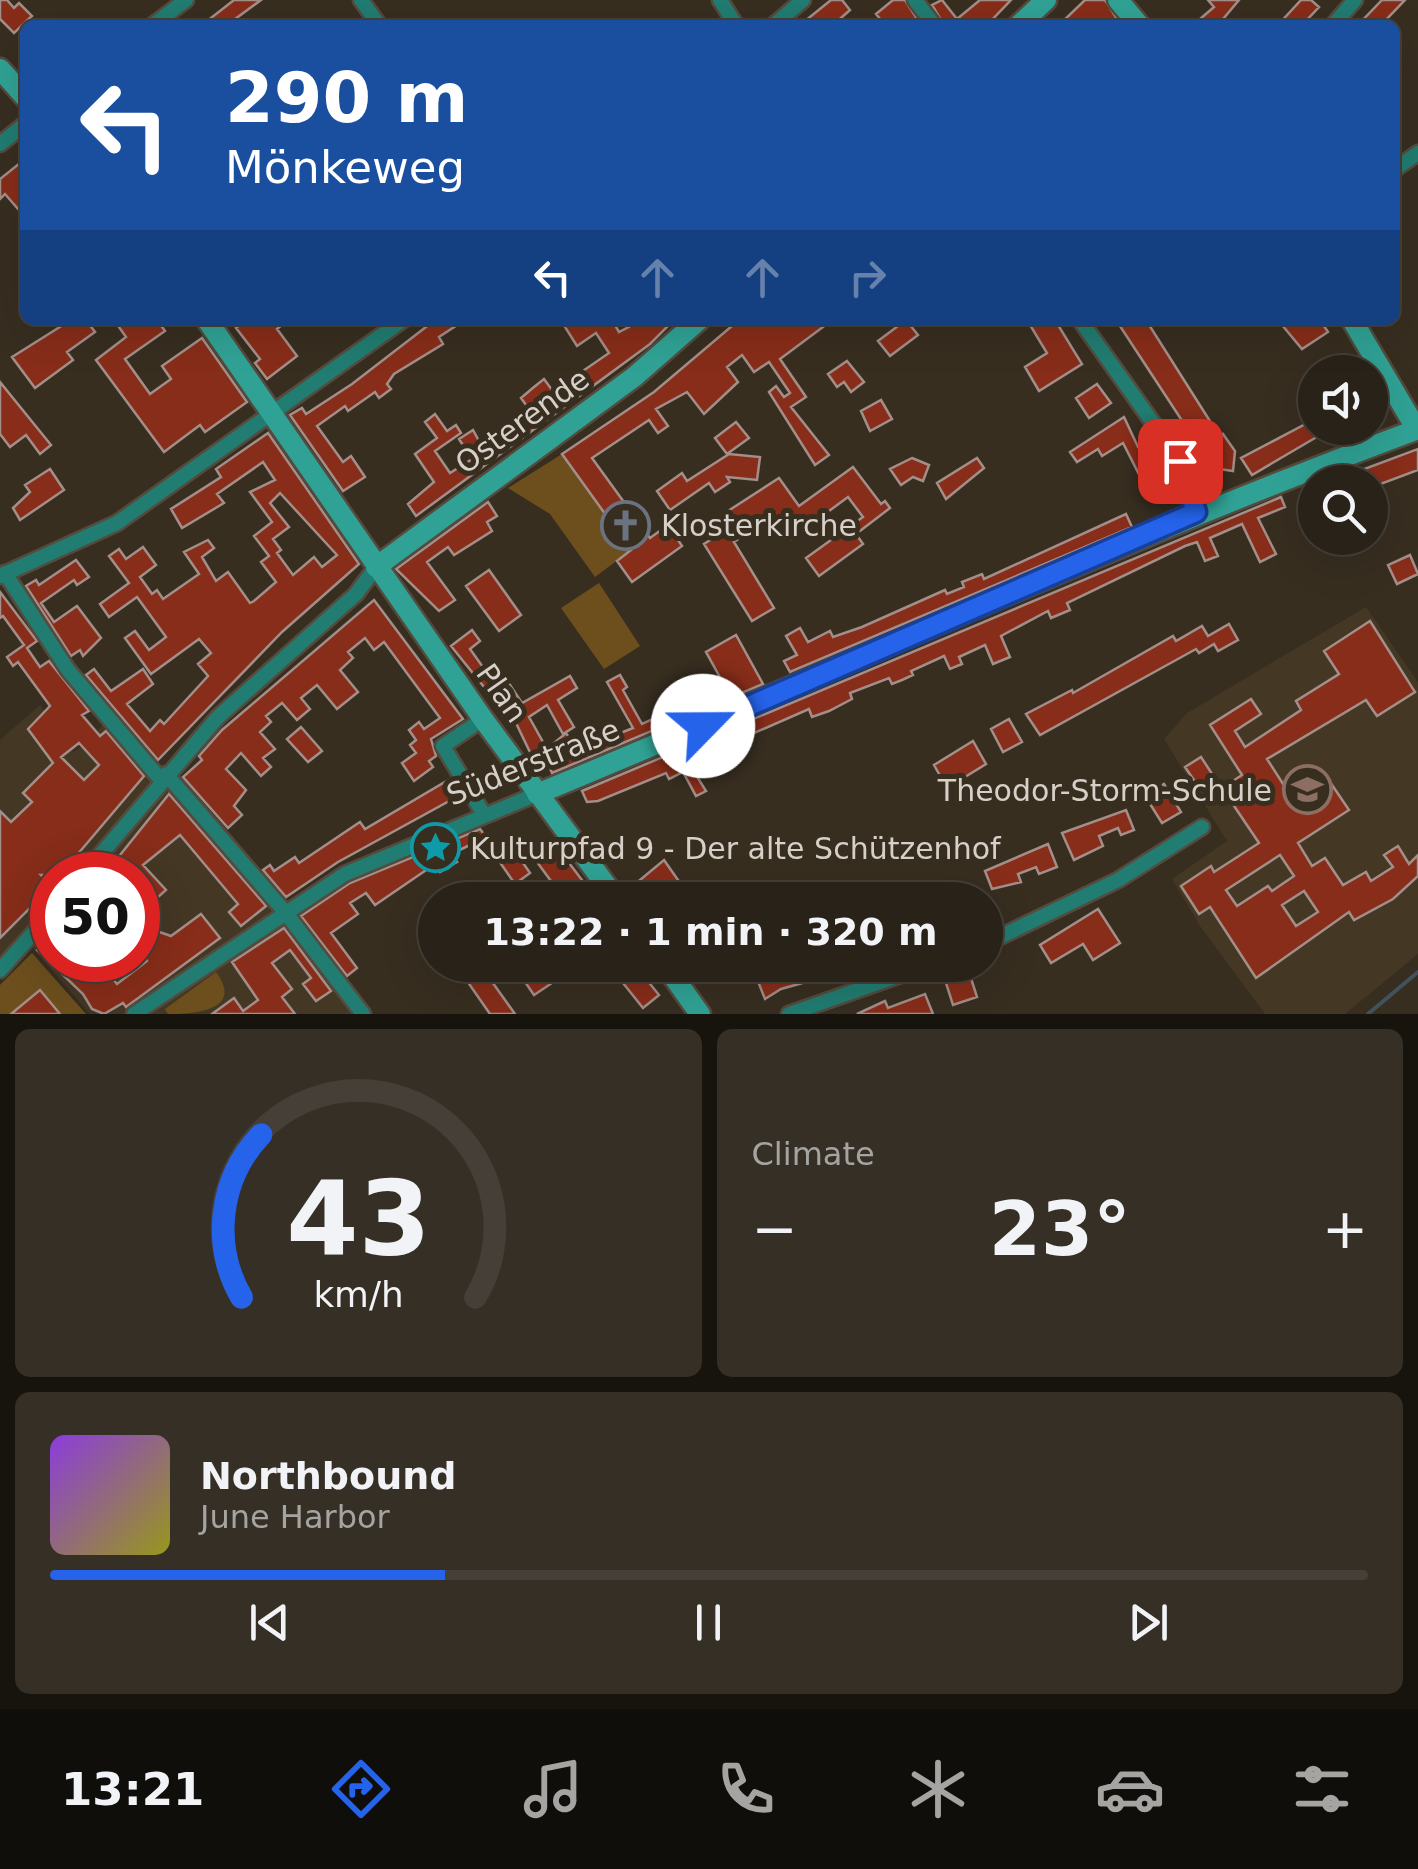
<!DOCTYPE html>
<meta charset="utf-8">
<style>
:root{--surface:#292218;--page:#352f25;--text:#f1f3f6;--muted:#a5a4a2;--line:#453f37;--accent:#2563eb}
body{margin:0;font-family:"DejaVu Sans",sans-serif;background:var(--page);color:var(--text);height:100vh;display:flex;flex-direction:column;font-size:38px;white-space:nowrap}
*{box-sizing:border-box;margin:0}
p{font-size:32px;color:var(--muted)}
.icon{flex:none;width:55px;height:55px;fill:none;stroke:currentColor;stroke-width:2;stroke-linecap:round;stroke-linejoin:round}
.map{position:relative;height:1014px;overflow:hidden}
.drawer{display:flex;flex-direction:column;gap:15px;padding:15px;background:#17130d;flex:1}
.drawer>*{flex:none}
.guide{position:absolute;left:20px;top:20px;width:1380px;height:305px;border-radius:15px;box-shadow:0 10px 40px #0002,0 0 0 2px var(--line);background:#1a4fa0;color:#fff;overflow:hidden}
.buttons{position:absolute;left:1298px;top:355px;display:grid;gap:20px}
.buttons a{display:grid;place-items:center;width:90px;height:90px;border-radius:50%;background:var(--surface);box-shadow:0 10px 40px #0002,0 0 0 2px var(--line);font-size:50px}
.speed{position:absolute;left:30px;top:852px;display:flex;gap:20px;font-size:50px;font-weight:700;text-align:center}
.speed>*{display:grid;place-content:center;width:130px;height:130px;border-radius:50%;background:var(--surface);box-shadow:0 10px 40px #0002,0 0 0 2px var(--line);line-height:1}
.speed .limit{border:15px solid #d22;background:#fff;color:#111}
.pin{position:absolute;display:grid;place-items:center;width:85px;height:85px;color:#fff;margin:-42px;border-radius:20px;box-shadow:0 5px 15px #0006}
.me{position:absolute;width:110px;margin:-55px;rotate:67deg;stroke-linejoin:round;filter:drop-shadow(0 0 8px #0008)}
.turn{display:flex;align-items:center;gap:35px;height:210px;padding:0 40px;font-size:45px}
.turn .icon{width:130px;height:130px;stroke-width:2.5}
.turn b{display:block;font-size:70px;line-height:85px}
.lanes{display:flex;align-items:center;height:95px;padding:0 40px;background:#0003;justify-content:center;gap:50px;direction:ltr}
.lanes .off{opacity:.35}
.big{font-size:75px;font-weight:600;line-height:1.1}
.drawer .tile{flex:1;display:flex;flex-direction:column;justify-content:center;gap:15px;min-width:0;padding:0 35px;border-radius:15px;background:var(--page)}
.drawer .dial{align-items:center;gap:0}
.dial svg{height:260px;overflow:visible;fill:none;stroke:var(--line);stroke-width:7;stroke-linecap:round;text-anchor:middle}
.dial text{fill:var(--text);stroke:none}
.song{display:flex;align-items:center;gap:30px}
.cover{width:120px;height:120px;border-radius:15px;background:linear-gradient(135deg,hsl(270 70% 55%),hsl(60 70% 35%))}
.played{height:10px;border-radius:5px;background:linear-gradient(90deg,var(--accent) 30%,var(--line) 30%)}
.keys{display:flex;justify-content:space-around;direction:ltr}
.heat{display:flex;justify-content:space-between;align-items:center;font-size:55px;direction:ltr}
.drawer .tiles{flex:1;display:grid;gap:15px;grid-template-columns:1fr 1fr}
.tile:last-child{grid-column:span 2}
.trip{position:absolute;left:418px;top:882px;width:585px;height:100px;border-radius:50px;background:var(--surface);box-shadow:0 10px 40px #0002,0 0 0 2px var(--line);font-weight:600;line-height:100px;text-align:center}
.tabs{display:flex;height:160px;justify-content:space-around;align-items:center;background:#100e0a;color:var(--muted)}
.tabs .icon{width:70px;height:70px}
.tabs .selected{color:var(--accent)}
.tabs b{font-size:45px;color:var(--text)}
.map>svg:first-child{display:block}
.built{fill:#443724}
.green{fill:#6d4f1d}
.lines{fill:none;stroke-linecap:round;stroke-linejoin:round}
.stream{stroke:#41515d;stroke-width:4}
.building{fill:#872d19;stroke:#a38e89;stroke-width:2.5;fill-rule:evenodd}
.minor-casing{stroke:#544b3e;stroke-width:19}
.secondary-casing{stroke:#544b3e;stroke-width:25}
.minor{stroke:#217c71;stroke-width:14}
.secondary{stroke:#30a295;stroke-width:20}
.route-casing{stroke:#184099;stroke-width:25}
.route{stroke:#2563eb;stroke-width:18}
.labels{text-anchor:middle;dominant-baseline:central;stroke-width:10;stroke-linejoin:round;paint-order:stroke}
.street-label{font-size:30px;fill:#d6d0c8;stroke:#372e20}
.poi-label{font-size:30px;fill:#d6d0c8;stroke:#372e20;text-anchor:start}
</style>
<div class="map">
<svg width="1418" height="1014" viewBox="0 0 1418 1014">
<rect width="100%" height="100%" fill="#372e20"/>
<!-- built -->
<path class="built" d="M1366,607l52,75v272l-73,60h-80l-65,-88 -28,-47 55,-38 -63,-102 23,-26z
M40,705l33,47 8,-5 23,24 -8,-39 15,-16 50,58 -85,101h-24v29l-52,59v-223z
M166,779l118,136 71,99h-265l-60,-69 22,-27v42h86v-85h-50z"/>
<!-- green -->
<path class="green" d="M562,454l69,96 -36,27 -45,-63 -42,-26z
M599,583l41,63 -36,23 -43,-61z
M32,953l54,61h-86v-29z
M216,972c29,39 -23,42 -48,42l-3,-5z"/>
<g class="lines">
<!-- stream -->
<path class="stream" d="M1368,1014l50,-42"/>
</g>
<!-- building -->
<path class="building" d="M0,0h7l7,8 5,-5 13,13 -18,17 -14,-14z
M234,0h27l-34,25h-25z
M831,0h11l8,10 -17,15h-33z
M893,0h12l16,25h-36l-9,-11z
M942,0l15,19 23,-19h31l-24,25h-43l-12,-20z
M1085,0h20l16,25h-62z
M1208,0h31l-21,25h-25l21,-18z
M1301,0h10l8,7 -17,18h-24z
M1382,0h23l-24,25h-23z
M25,159v58l-20,-23 -5,5v-20z
M71,320h15l9,12 -28,20 6,8 -38,28 -23,-31z
M114,320h43l8,11 -40,28 25,35 21,-15 -9,-13 40,-28 45,64 -42,30 -5,-7 -36,27 -68,-92 30,-23z
M246,320h42l-11,9 20,27 -30,23 -12,-16 5,-4 -24,-31z
M435,320h30l-26,17 4,7 -49,30 -7,10 4,5 -12,9 -4,-6 -27,19 -3,-5 -28,20 26,36 8,-6 14,21 -22,14 -53,-76 12,-7 4,6 46,-30z
M576,320h36l7,12 23,-12h32l-24,24 -234,172 -8,-12 26,-22 -19,-28 22,-16 -12,-16 10,-8 12,17 9,-6 5,8 -26,18 15,22 22,-14 -13,-20 14,-9 6,11 13,-9 2,3 12,-4 25,-19 -10,-14 13,-11 10,-8 8,11 12,-6 45,-31 -13,-20 -19,13 -12,-19z
M739,320h79l5,7 -43,32 26,38 -15,10 38,48 -14,10 -46,-73 7,-6 8,11 6,-4 -21,-31 -15,10 -12,-17 -15,12 11,15 -34,32 -17,-22 -31,17 12,17 -10,7 -9,-13 -57,38 58,80 18,-13 14,21 -50,36 -15,-21 14,-11 -69,-96 92,-62z
M906,320l12,15 -28,21 -12,-15z
M1027,320h28l27,44 -43,27 -14,-24 22,-14z
M1116,320h30l74,117 3,-3 12,17 -2,20 -28,-4 5,-34 -14,9z
M1289,320h31l8,12 -26,17 -20,-24z
M847,361l17,21 -13,10 -7,-10 -7,5 -9,-13z
M0,382l51,63 -11,9 -14,-19 -16,12 -10,-13z
M1097,384l14,19 -22,15 -13,-20z
M881,400l11,19 -22,12 -9,-20z
M1124,417l14,30 5,-2 24,40 -18,9 -26,-51 -21,13 -4,-7 -21,13 -7,-10z
M1315,419v9h17l-80,47 -11,-17z
M736,422l13,16 -22,16 -12,-16z
M268,433l91,131 -77,68 -124,128 -72,-85 8,-6 17,22 32,-22 10,15 -26,20 23,27 10,-11 4,4 44,-48 -10,-12 13,-11 -12,-14 -48,35 -26,-36 10,-7 14,19 17,-13 -29,-40 -28,20 -9,-13 29,-21 -20,-27 10,-7 7,10 17,-12 13,18 -16,12 12,17 5,-4 6,9 36,-25 -15,-22 24,-12 6,8 -12,9 14,24 12,-9 22,31 4,-2 22,-19 -15,-20 8,-6 -15,-20 18,-14 -22,-30 25,-12 -12,-18 -46,32 7,9 -42,25 -11,-19 50,-32 -5,-8zM280,493l57,62 -15,12 -8,-10 -21,18 -16,-22 4,-3 -8,-11 16,-12 -19,-24z
M1418,449v21l-48,18v-6h-15l-4,-8z
M729,454l31,3 -3,23 -30,-3 3,5 -15,10 -6,-9 -39,27 -13,-19 25,-18 5,8z
M912,458l17,7 -6,16 -10,-4 -12,8 -11,-16z
M977,458l7,10 -38,31 -9,-16z
M853,467l28,37 4,-3 5,7 -34,26 7,10 -44,32 -13,-18 57,-41 -15,-20 -57,42 -18,-24 -39,27 40,66 -22,13 -48,-77 33,-21 -9,-12 51,-33 20,28z
M50,469l14,21 -44,30 -7,-12 17,-16 -5,-7z
M1281,497l4,10 -27,11 18,36 -16,8 -18,-38 -32,14 8,18 -13,5 -8,-19 -12,4 -118,57 3,7 -19,8 -3,-7 -47,25 9,21 -17,7 -8,-19 -26,12 3,7 -12,5 -6,-13 -33,15 2,4 -11,5 -10,4 -3,-6 -39,15 2,6 -23,12 -17,6 -3,-8 -121,53 18,29 -10,5 -13,-24 -14,7 -3,-6 -68,28 -11,1 -5,-11z
M488,502l9,14 -10,6 5,9 -38,24 -6,-8 -21,15 28,38 -16,11 -43,-42z
M1126,514l6,13 -342,145 -6,-11 13,-6 -11,-19 14,-8 8,14 22,-11 3,6 29,-10 83,-37 2,4 17,-7 -2,-5 20,-8 2,5z
M1410,555l8,19 -21,10 -9,-19z
M76,560l13,17 -12,8 -3,-5 -33,23 13,19 23,-16 24,32 -18,18 -3,-6 -9,6 -45,-70 10,-6 3,5z
M489,570l32,45 -22,16 -33,-45z
M0,592l37,49 -10,7 13,19 9,-6 40,50 -7,4 18,21 6,-5 38,45 -84,99h-19l11,11 -52,52v-127l11,11 21,-20 -9,-9 30,-30 -25,-34 22,-23 -32,-44 -5,4 -6,-9 17,-12 -21,-29 -3,2zM79,743l20,22 -15,15 -23,-23z
M374,600l89,119 -32,20 5,17 -7,5 4,6 -19,14 -12,-18 14,-10 -6,-8 6,-5 -7,-10 10,-8 5,7 16,-11 -56,-76 -10,8 -9,-12 -17,14 5,6 -13,12 18,22 -21,17 -20,-24 -16,13 9,11 -13,11 -15,-17 -16,13 5,6 -11,10 15,17 -12,9 8,9 -10,9 -20,-23 -15,16 20,21 -12,16 8,9 -14,13 -45,-51 19,-17 -3,-4 23,-26z
M1370,621l45,71 -38,24 -11,-16 -99,59 27,42 34,-22 21,31 -51,33 14,23 13,-8 18,27 23,-13 5,9 22,-14 -9,-12 14,-9 11,18 9,-9v21l-25,23 -39,21 -5,-8 -93,66 -46,-71 -11,7 -18,-28 30,-20 3,6 45,-29 -37,-55 20,-13 -32,-50 41,-26 10,15 -26,17 10,16 56,-37 -5,-9 43,-27 -15,-23zM1280,855l14,21 -22,15 -4,-5 -31,20 -11,-16zM1304,891l14,21 -22,14 -14,-21z
M1229,624l9,16 -20,11 -4,-7 -15,9 -3,-4 -156,86 -14,-21 46,-24 1,3 100,-57 3,5 26,-15 6,10z
M472,630l8,11 -10,8 20,28 10,-7 22,33 48,-27 7,12 -19,12 16,27 -11,7 -16,-29 -18,12 18,32 19,-16 9,13 36,-17 2,7 20,-8 -26,-46 13,-7 7,12 -4,3 19,34 20,-9 -5,-10 10,-5 6,12 31,-9 -5,-10 23,-12 -16,-29 30,-17 27,49 -211,89 -3,-7 -10,5 -35,-73 -7,5 -46,-57z
M1009,719l13,23 -19,10 -12,-23z
M301,727l21,24 -14,11 -21,-23z
M973,741l13,23 -39,24 -13,-23z
M1201,757l17,26 -18,6 -15,-22z
M450,779l10,16 -122,67 -52,35 -23,-27 7,-5 4,6 21,-14 4,6 61,-41 5,7z
M1164,784l17,28 -19,11 -17,-27z
M169,794l97,112 -25,20 -12,-14 9,-8 -58,-69 -37,30 23,25 -28,25v-40h-34z
M1126,810l8,20 -13,5 -3,-7 -19,8 4,10 -29,14 -12,-27z
M480,829l10,13 -16,10 -4,-7 -19,9 6,8 -17,10 -5,-8 -60,41 -9,-12 -16,10 8,11 -27,19 26,35 -10,8 -46,-60 49,-33z
M1048,844l9,23 -18,7 -3,-7 -18,7 3,8 -29,7 -7,-18z
M557,847l31,41 9,12 -35,-4 -25,-34z
M514,850l16,23 -15,11 -16,-23z
M664,860l14,20 -16,12 5,8h-31l-8,-10z
M1098,909l22,34 -27,17 -10,-16 -32,19 -11,-18z
M201,914l19,24 -94,69 -3,-4 -19,11 -12,-5 -9,-15 -46,-44 15,-16v26h39l-4,5 16,14 6,-5 8,10 30,-23 -9,-16 16,-15 17,6z
M284,928l47,63 -15,10 -13,-17 8,-6 -21,-28 -18,13 20,26 -10,8 13,17h-83l22,-16 9,13 15,-11 -26,-38z
M456,965h24l35,49h-25z
M537,965h7l11,16 -21,14 -13,-19z
M777,965h79l1,3 -76,21 -16,10 -10,-25z
M639,970l20,25 -16,13 -20,-25z
M970,975l7,22 -24,8 -7,-22z
M40,990l20,24h-49z
M925,994l8,20h-76l28,-13 3,7z"/>
<g class="lines">
<defs>
<path id="minor" d="M361,0l18,25
M720,0l16,25
M915,0l19,25
M153,25l33,-25
M774,25l29,-25
M1333,25l22,-25
M0,144l25,-20
M1395,169l23,-16
M1080,320l100,141 16,51
M5,573l63,97 93,110
M0,576l117,-53 286,-203
M166,774l119,138 78,102
M483,813l-40,-67 40,-27
M83,875l135,-158 138,-123 20,-27
M985,944l133,-64 84,-53
M0,970l52,-58
M134,1014l211,-140 192,-80
M789,1014l140,-49"/>
<path id="secondary" d="M1118,0l21,25
M1019,25l27,-25
M0,69l25,28
M207,320l276,399 134,181
M1352,320l65,110
M376,567l258,-190 65,-57
M537,794c294,-121 583,-254 881,-365
M665,965l35,49"/>
</defs>
<!-- minor casing -->
<use href="#minor" class="minor-casing"/>
<!-- secondary casing -->
<use href="#secondary" class="secondary-casing"/>
<!-- minor -->
<use href="#minor" class="minor"/>
<!-- secondary -->
<use href="#secondary" class="secondary"/>
</g>
<g class="lines">
<defs>
<path id="route" d="M703,726l493,-214 -16,-51"/>
</defs>
<!-- route casing -->
<use href="#route" class="route-casing"/>
<!-- route -->
<use href="#route" class="route"/>
</g>
<!-- icons -->
<defs>
<symbol id="church-ring" viewBox="-11 -11 22 22"><circle r="9.5" fill="#372e20" stroke="#6b7280" stroke-width="1.5"/><path d="M-1.2-6h2.4v3.5h3.3v2.4h-3.3V6h-2.4V-.1h-3.3v-2.4h3.3Z" fill="#6b7280"/></symbol>
<symbol id="school-ring" viewBox="-11 -11 22 22"><circle r="9.5" fill="#372e20" stroke="#8d6e63" stroke-width="1.5"/><path d="M0-5L7-2L0 1L-7-2ZM-4 1L0 2.5L4 1V4Q0 6-4 4Z" fill="#8d6e63"/></symbol>
<symbol id="sight-ring" viewBox="-11 -11 22 22"><circle r="9.5" fill="#372e20" stroke="#0f9aa8" stroke-width="1.5"/><path d="M0-6L1.8-2.2L6-1.7L2.9 1.2L3.7 5.4L0 3.3L-3.7 5.4L-2.9 1.2L-6-1.7L-1.8-2.2Z" fill="#0f9aa8"/></symbol>
</defs>
<g fill-rule="evenodd">
<use href="#church-ring" x="598" y="498" width="55" height="55"/>
<use href="#school-ring" x="1280" y="762" width="55" height="55"/>
<use href="#sight-ring" x="408" y="820" width="55" height="55"/>
</g>
<g class="labels">
<!-- street labels -->
<g class="street-label">
<text transform="translate(522 421) rotate(-36)">Osterende</text>
<text transform="translate(502 693) rotate(55)">Plan</text>
<text transform="translate(533 762) rotate(-22)">Süderstraße</text>
</g>
<!-- poi labels -->
<g class="poi-label">
<text x="661" y="525">Klosterkirche</text>
<text x="1272" y="790" text-anchor="end">Theodor-Storm-Schule</text>
<text x="470" y="848">Kulturpfad 9 - Der alte Schützenhof</text>
</g>
</g>
</svg>
<div class="buttons">
<a><svg class="icon" aria-label="sound" viewBox="0 0 24 24"><path d="M4 9h4l5-4v14l-5-4H4zM17 9q2 3 0 6"/></svg></a>
<a><svg class="icon" aria-label="search" viewBox="0 0 24 24"><circle cx="10" cy="10" r="6"/><path d="M15 15l6 6"/></svg></a>
</div>
<div class="speed"><div class="limit">50</div></div>
<div class="pin" style="left:1180px;top:461px;background:#d93025"><svg class="icon" aria-label="arrive" viewBox="0 0 24 24"><path d="M6 21V4h12l-3 4 3 4H6"/></svg></div>
<svg class="me" style="left:703px;top:726px" viewBox="-20 -20 40 40"><circle r="19" fill="#fff"/><path d="M0-13L10 11 0 6-10 11z" fill="#2563eb"/></svg>
<div class="trip">13:22 · 1 min · 320 m</div>
<div class="guide">
<div class="turn"><svg class="icon" aria-label="left" viewBox="0 0 24 24"><path d="M17 20v-9H6M10 6l-5 5 5 5"/></svg><div><b>290 m</b>Mönkeweg</div></div>
<div class="lanes"><svg class="icon" aria-label="left" viewBox="0 0 24 24"><path d="M17 20v-9H6M10 6l-5 5 5 5"/></svg><svg class="icon off" aria-label="ahead" viewBox="0 0 24 24"><path d="M12 20V5M6 11l6-6 6 6"/></svg><svg class="icon off" aria-label="ahead" viewBox="0 0 24 24"><path d="M12 20V5M6 11l6-6 6 6"/></svg><svg class="icon off" aria-label="right" viewBox="0 0 24 24"><path d="M7 20v-9h11M14 6l5 5-5 5"/></svg></div>
</div>
</div>
<section class="drawer">
<div class="tiles">
<div class="tile dial"><svg viewBox="0 0 100 80">
<path d="M14 69A42 42 0 1 1 86 69"/>
<path d="M14 69A42 42 0 0 1 20 19" stroke="#2563eb"/>
<text x="50" y="56" font-size="32" font-weight="700">43</text>
<text x="50" y="72" font-size="11">km/h</text>
</svg></div>
<div class="tile"><p>Climate</p>
<div class="heat"><a>−</a><b class="big">23°</b><a>+</a></div>
</div>
<div class="tile">
<div class="song"><i class="cover"></i><div><b>Northbound</b><p>June Harbor</p></div></div>
<div class="played"></div>
<div class="keys"><svg class="icon" aria-label="previous" viewBox="0 0 24 24"><path d="M18 5L8 12l10 7zM5 5v14"/></svg><svg class="icon" aria-label="pause" viewBox="0 0 24 24"><path d="M8 5v14M16 5v14"/></svg><svg class="icon" aria-label="next" viewBox="0 0 24 24"><path d="M6 5l10 7-10 7zM19 5v14"/></svg></div>
</div>
</div>
</section>
<nav class="tabs">
<b>13:21</b>
<svg class="icon selected" aria-label="directions" viewBox="0 0 24 24"><path d="M12 3l9 9-9 9-9-9zM9 14v-3h6M13 9l2 2-2 2"/></svg>
<svg class="icon" aria-label="music" viewBox="0 0 24 24"><path d="M9 18V5l10-2v13"/><circle cx="6" cy="18" r="3"/><circle cx="16" cy="16" r="3"/></svg>
<svg class="icon" aria-label="phone" viewBox="0 0 24 24"><path d="M5 4h4l2 5-3 2q2 4 5 5l2-3 5 2v4C11 20 4 13 5 4z"/></svg>
<svg class="icon" aria-label="climate" viewBox="0 0 24 24"><path d="M12 3v18M4 7l16 10M4 17L20 7"/></svg>
<svg class="icon" aria-label="car" viewBox="0 0 24 24"><path d="M5 17H2v-5l4-1 3-4h7l3 4 3 1v5h-3M9 17h6M6 11h13"/><circle cx="7" cy="17" r="2"/><circle cx="17" cy="17" r="2"/></svg>
<svg class="icon" aria-label="filters" viewBox="0 0 24 24"><path d="M4 7h16M4 17h16"/><circle cx="9" cy="7" r="2"/><circle cx="15" cy="17" r="2"/></svg>
</nav>
